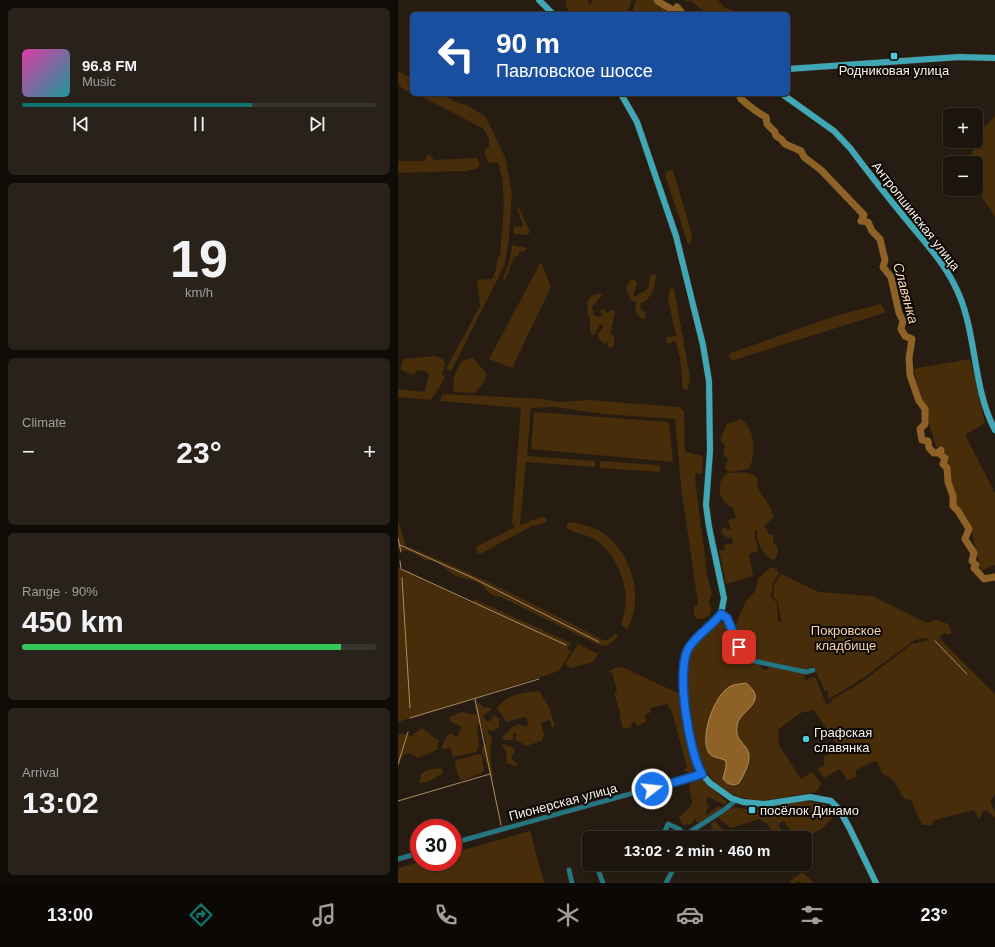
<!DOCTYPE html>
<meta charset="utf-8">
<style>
:root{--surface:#1c150d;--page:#29221b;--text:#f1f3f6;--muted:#a09f9d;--line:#3a342e;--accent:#0f766e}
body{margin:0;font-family:Arial,sans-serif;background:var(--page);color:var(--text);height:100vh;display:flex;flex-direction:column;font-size:15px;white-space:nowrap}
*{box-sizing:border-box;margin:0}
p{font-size:13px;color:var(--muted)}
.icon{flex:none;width:22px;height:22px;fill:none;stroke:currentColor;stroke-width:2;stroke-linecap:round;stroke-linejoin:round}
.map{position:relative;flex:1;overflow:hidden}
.panel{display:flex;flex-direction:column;gap:8px;padding:8px;background:#0f0c07;width:398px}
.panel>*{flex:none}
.hud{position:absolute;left:12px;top:12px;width:380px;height:84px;border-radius:6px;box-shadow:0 1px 3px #0004,0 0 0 1px var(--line);background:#1a4fa0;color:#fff;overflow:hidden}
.buttons{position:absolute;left:545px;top:108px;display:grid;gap:8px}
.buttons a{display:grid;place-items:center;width:40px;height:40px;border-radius:6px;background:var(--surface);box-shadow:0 1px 3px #0004,0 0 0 1px var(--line);font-size:20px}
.speed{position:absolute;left:12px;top:819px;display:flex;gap:8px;font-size:20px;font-weight:700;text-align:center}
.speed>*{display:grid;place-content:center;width:52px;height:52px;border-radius:50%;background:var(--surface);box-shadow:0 1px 3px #0004,0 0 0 1px var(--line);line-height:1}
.speed .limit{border:6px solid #d22;background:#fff;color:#111}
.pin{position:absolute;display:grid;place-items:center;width:34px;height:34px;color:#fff;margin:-17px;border-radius:8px;box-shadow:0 2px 6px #0006}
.me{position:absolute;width:44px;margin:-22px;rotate:74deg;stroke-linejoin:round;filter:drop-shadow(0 0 3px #0008)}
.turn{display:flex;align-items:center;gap:14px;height:84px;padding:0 20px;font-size:18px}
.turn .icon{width:52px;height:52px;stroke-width:2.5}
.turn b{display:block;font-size:28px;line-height:34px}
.big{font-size:30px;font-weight:700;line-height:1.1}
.panel .card{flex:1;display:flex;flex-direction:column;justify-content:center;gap:6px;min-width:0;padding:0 14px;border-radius:6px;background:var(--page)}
.panel .dial{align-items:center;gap:0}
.dial b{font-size:52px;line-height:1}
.song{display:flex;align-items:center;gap:12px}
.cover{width:48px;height:48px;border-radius:6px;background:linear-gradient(135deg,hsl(320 70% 55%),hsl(180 70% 35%))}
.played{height:4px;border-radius:2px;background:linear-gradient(90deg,var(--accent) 65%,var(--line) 65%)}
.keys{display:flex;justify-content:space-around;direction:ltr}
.heat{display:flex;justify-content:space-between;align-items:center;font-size:22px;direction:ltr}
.charge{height:6px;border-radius:3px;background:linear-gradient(90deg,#34c759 90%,var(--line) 0)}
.trip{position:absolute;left:184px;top:831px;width:230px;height:40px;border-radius:6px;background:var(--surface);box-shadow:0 1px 3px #0004,0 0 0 1px var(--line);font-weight:700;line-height:40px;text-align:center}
.tab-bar{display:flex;height:64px;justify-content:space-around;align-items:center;background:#0b0805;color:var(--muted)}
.tab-bar .icon{width:28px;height:28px}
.tab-bar .on{color:var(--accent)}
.tab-bar b{font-size:18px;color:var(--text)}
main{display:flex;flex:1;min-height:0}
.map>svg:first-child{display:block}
.green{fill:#472d0a;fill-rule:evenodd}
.water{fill:#8e6127;stroke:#ae8c62}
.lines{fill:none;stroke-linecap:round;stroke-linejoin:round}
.stream{stroke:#ae8c62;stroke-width:1}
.river{stroke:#8e6127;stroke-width:7}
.street-casing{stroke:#3f362b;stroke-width:5.5}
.secondary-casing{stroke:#3f362b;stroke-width:7}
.street{stroke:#237783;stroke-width:4.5}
.secondary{stroke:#3fa7b6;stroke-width:6}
.route-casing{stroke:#114b97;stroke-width:10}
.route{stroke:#1a73e8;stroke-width:7}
.poi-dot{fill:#53cadc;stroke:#0c0804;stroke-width:1.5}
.labels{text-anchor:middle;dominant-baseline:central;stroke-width:4;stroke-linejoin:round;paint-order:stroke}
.poi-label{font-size:13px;fill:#faf2eb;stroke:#0c0804;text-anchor:start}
.street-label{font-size:13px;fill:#faf2eb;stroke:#0c0804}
.park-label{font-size:13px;fill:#f6d5b2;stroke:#0c0804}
.water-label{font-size:14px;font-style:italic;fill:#fad9b6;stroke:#0c0804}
</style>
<main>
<section class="panel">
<div class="card">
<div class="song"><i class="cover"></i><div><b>96.8 FM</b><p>Music</p></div></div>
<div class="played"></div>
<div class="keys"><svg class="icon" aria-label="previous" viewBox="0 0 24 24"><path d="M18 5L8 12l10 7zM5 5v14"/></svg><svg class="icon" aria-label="pause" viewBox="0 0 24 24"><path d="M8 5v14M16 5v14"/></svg><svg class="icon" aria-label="next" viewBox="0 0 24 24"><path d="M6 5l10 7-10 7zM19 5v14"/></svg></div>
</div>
<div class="card dial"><b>19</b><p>km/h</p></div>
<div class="card"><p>Climate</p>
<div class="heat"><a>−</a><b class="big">23°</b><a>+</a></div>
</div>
<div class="card"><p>Range · 90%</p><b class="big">450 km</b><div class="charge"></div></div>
<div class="card"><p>Arrival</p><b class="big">13:02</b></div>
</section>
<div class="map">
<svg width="597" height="883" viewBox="0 0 597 883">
<rect width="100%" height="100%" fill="#261c11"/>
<!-- green -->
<path class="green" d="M169,0h21l1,6 4,-6h38l-1,6 -4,8h-54l-7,-8z
M238,0h26l-1,4 13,4 6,-2 8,8h-56z
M285,0h35l7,8 9,3 -1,3h-26l-17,-14 -2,2z
M0,71l14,7v13h-7l-7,-7z
M19,94h24l17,9 9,2 19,12 19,40 7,36 -3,44 -4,27 -54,107 -5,-2 34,-63 -3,-26 15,-1c5,-7 3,-16 8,-24 2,-31 8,-63 -2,-93l-9,1 -5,-11 5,-6v-7l-5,-10z
M597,116v101l-19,-29v-25h-6l6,-27z
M29,155h3l4,5 43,-2 3,5 -2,5 -11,3 -69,2v-12h27z
M275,170l19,65 -1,8 -3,1 -23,-69 2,-4z
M121,208l11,24 -3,3 -13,-1v-8l8,1 1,-3 -6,-15z
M114,245l15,3 -2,3 -6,1 -1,4 -4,1 -9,23 -2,-1 7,-19z
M143,262l10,25 -39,81 -23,-9z
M252,274l6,1c-1,12 -4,24 -16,29l1,6 4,2 1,5 -1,2 -5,-1 -5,-7 1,-9 -5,-2 -5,-11 2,-6 4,-4 4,2 1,4 -4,10 2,2c12,-10 14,-2 15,-23z
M276,288l15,84 1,8 -3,10 -4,-1 -3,-31 -4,-17h-3l-4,3 -3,-3 1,-4 9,-1 -8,-37 2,-10z
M201,293l3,2 -10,12 2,8 6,2 2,-2 -2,-5 3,-1 4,4 4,-3 4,1c-2,9 -2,15 -5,23l4,2v9l-2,2h-4l-1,-6 -3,3 -6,-6v-4l6,-9h-4l-5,9 -3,1 -2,-3v-15l-3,-3 1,-6 -2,-4 5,-8z
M482,304l5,6 -1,3 -150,47 -4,-1 -1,-4 2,-2 101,-36z
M38,356l8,4 1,5 -3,9 3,4 -14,22 -33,-3v-8l27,3 4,-18 -6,-4 -7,1 -2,4 -13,-5 1,-8 3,-3z
M75,358l14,16 -2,7 -10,12 -21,-1c-2,-10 1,-24 9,-31 2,-2 7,-2 10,-3z
M572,359l15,64 -20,12 30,58v72l-14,6 -10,-41 -16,-25v-11l-4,-8 -5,-21 1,-7 -5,-10 -6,-1 -23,-78z
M47,394l99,5 13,3 32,-2 90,7 5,4 1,41 18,4 -1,18 -6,-1 -1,5 12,95 5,21 -3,6 2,9 -1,6 -8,4h-5l-3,-5v-7l4,-3 -17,-118 -6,-67 -72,-5 -48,-7 -24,1 -4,48 68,5v6l-69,-5 -6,63 21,-8 5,1 1,3 -2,2 -13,3 -52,28 -3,-1 -1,-6 39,-20 -3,-4 9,-115 -81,-7 2,-6z
M136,412l135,10 4,40 -142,-13z
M343,419c15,10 15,36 8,50l-20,3 -4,-3 3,-10 -5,-5 2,-8 -5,-6 7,-16z
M202,461l58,4 3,2 -1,5 -60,-4z
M329,473c8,0 21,-2 28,3 5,4 1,9 4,14 6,10 12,16 15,27l-10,9 5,8 4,1v7c6,6 6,9 3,16l-3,2c-10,-5 -17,-17 -16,-29h-3l4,20 -9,3 4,22 -27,8 -7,-33 6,-1 -1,-4 2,-2h7l-1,-6h-4l-6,-4v-5l2,-2 7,4 -3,-11 8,-2 -3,-10c-14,-6 -19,-24 -6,-35z
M0,520l8,26c67,27 132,60 197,94h5l7,-6 4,2 -12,10 -8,-1 -98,-48c-13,-2 -10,-4 -18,-11 -7,-6 -19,-7 -27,-10 -10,-6 -17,-16 -30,-16 -6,-2 -9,-6 -15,-8 -4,-2 -9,0 -13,-3z
M172,522c11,2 21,4 30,9 30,18 46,67 27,98l-6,-4c2,-8 5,-18 5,-27 -1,-22 -13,-47 -32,-59 -8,-5 -20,-5 -28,-12l1,-3z
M0,567l74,36 2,-4 97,44 -4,6 4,2 -12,20 -161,51z
M372,568h5l4,5 -6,10 -2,14 6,6 1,19 3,-1 -3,-19 -5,-5 1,-12 7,-11 38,18 53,4 55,27 9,-3 12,4 4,8 -2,3 -6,-2 -5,5 56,56v100l-5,7 5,10v7l-9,-8 -3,1 -3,7h-2l-4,-8 -39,10 -4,5h-9l-11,-25 -7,-1 -10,-18 -12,-8 -5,-11 -3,-1 -18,9v7l-9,3 -7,-11 -16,9 -7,-9 7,-4v-8l15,-9 -25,-38 -14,3 -22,17 1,15 22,34 11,-7 9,11 -3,7 -4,2c-17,2 -36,8 -54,8 -71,-3 -69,-77 -73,-130 3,-24 16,-32 32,-48h3c9,6 9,19 15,28 9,15 15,9 23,16 2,1 2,3 4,4l5,-1 -2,-4 -19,-8 -11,-17 4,-1 1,3 10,-3 -3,-9 -12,3 -3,-5 12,-27 9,-10 3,-12zM528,638l3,2 -17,4 -53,40 -28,16 1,2 -6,3 -10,-27 -3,-1 -7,3 -2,-2 1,-9 8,-3 12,25 2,-1 2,9 34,-21 52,-38z
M180,644l20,10 -5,8 -22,6 -6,-4z
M220,667l6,1 56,26 6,43 9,31 -3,6 -8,-4 3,-3 -16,-58h-2l-2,-5 -17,4 1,4 -6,3 1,7 -9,4 -1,-4 -6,1 2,4 -9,2 -4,-17 4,2 -4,-4 -5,-18 3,-1 -5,-19 -3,1v-2z
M141,691l10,16 6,19 -3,2 -2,-8 -9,3 3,12 -2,6 -16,5 -10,-6v-7h-3v7h-10l-1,-2 9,-10 8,-4 7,3 2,-3 -1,-5 -2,-2 -18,5 -10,-13c8,-15 26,-16 42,-18z
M80,702l6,6 5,-1 3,3 -9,5 3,6h4l4,-6 5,3v9l-5,4 -6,-1v3l4,5 -2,15 3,24h-2l-9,-26v-4l4,-4 -5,-20 -3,2c-3,9 5,19 -2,27l-23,5 -3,-10 -5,2 -4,-1 6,-12 4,-2 6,3 5,-10 -12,-6v-4l11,-5 16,3 -2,-9z
M24,728l17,13 -2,9 -19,8 -8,-5 -7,2 -5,13v-33l4,-2 9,3z
M106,744l10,4 1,4 -4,6 7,7 -3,1 -8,-3 -1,-11 -4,-6z
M81,754l3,1 2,17 -23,9 -6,-15 1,-6z
M42,768l3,2 -1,4 -14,8 -9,1 2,-9 6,-4z
M301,780h4l24,22 -3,3 -16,-8 -2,3 2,6 -3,10 13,-10 4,1 1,3 -20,13 -7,-1v-5l-4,7 -9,1 -4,-8c18,-16 13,-10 10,-32l2,-3z
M405,801l21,3 8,9v5c-7,10 -24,21 -37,20l-11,-17 -4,2 -1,3 8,12h-13c-1,-10 -7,-14 -15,-19l-28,9 -12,-9v-3l14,-9 18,3z
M317,821l9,10 7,3 3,4h-17l-5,-5 -1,-9z
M132,831l14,52h-146v-15l22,-6h33v-9z
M404,872l12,11h-13l-2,-2 -2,2h-9z"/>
<!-- water -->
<path class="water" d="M348,683c25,20 -8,27 -9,43 -2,14 6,15 11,25 4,9 -4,24 -9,32 -6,4 -12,1 -16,-4l3,-12v-6c-5,-4 -13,-2 -17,-8 -10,-15 5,-59 22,-67 4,-2 10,-2 15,-3z"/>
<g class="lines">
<!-- stream -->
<path class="stream" d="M0,538l3,14
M2,545l71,32 128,65
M2,561l1,8 165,76
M4,578l8,130
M537,641l32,33
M77,699l26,126
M12,718l129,-39
M0,764l10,-32
M0,801l92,-27"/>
<!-- river -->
<path class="river" d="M259,0c2,3 13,8 18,11l2,-4 6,7
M341,94l2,5c7,6 18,15 25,18l1,7 8,8 1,4 5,3 4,5 16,7 3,6 17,13 43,45 -3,6 7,1 4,9 8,8 5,21 -2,7 8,10 8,36 4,8 -2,8 4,7 7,3 -3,19 1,17 9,26 6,8v15l-5,5 2,11 6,1 1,7 5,5h3l4,-3 -1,4 5,4 -2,6 4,4 1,14 5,14v10l5,5 11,18 -4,10 9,14 -2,8 4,4 -2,3 10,11 11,-2"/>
<defs>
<path id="street" d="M323,614c15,11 13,34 28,46l57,12 7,-2
M287,835l39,-25 12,-10
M264,838l6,-14 11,5 9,9
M55,843l249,-69
M0,859l21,-6
M198,864l7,19
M171,870l3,13
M268,883l10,-19"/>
<path id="secondary" d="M141,0l14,14
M390,69l171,-12 36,1
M223,94l16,28 39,114 27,109 6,36 1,70 -4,54 3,22 15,71 -3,16 -30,31 -7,13v29l6,51 5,22 7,14 8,9 21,15 12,4 22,2 45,-7 21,4 8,8 11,20 26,54
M384,94l52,37 16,17c18,24 36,47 55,70 17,21 37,42 49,66 24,45 17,101 41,146"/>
</defs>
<!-- street casing -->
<use href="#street" class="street-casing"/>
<!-- secondary casing -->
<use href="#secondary" class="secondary-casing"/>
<!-- street -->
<use href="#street" class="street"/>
<!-- secondary -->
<use href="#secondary" class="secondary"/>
</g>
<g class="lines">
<defs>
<path id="route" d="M254,789l50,-15c-13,-21 -26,-102 -14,-125 7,-13 24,-23 33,-35l6,4 12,29"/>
</defs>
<!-- route casing -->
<use href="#route" class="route-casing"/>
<!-- route -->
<use href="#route" class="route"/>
</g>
<!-- markers -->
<g class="poi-dot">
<rect x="492" y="52" width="8" height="8" rx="2"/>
<circle cx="408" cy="739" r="4"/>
<rect x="350" y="806" width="8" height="8" rx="2"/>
</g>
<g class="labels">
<!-- poi labels -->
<g class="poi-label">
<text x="496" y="70" text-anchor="middle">Родниковая улица</text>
<text x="416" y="732">Графская<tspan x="416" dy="15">славянка</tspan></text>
<text x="362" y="810">посёлок Динамо</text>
</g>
<!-- street labels -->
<g class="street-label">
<text transform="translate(518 216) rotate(52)">Антропшинская улица</text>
<text transform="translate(165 802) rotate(-15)">Пионерская улица</text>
</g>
<!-- park labels -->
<g class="park-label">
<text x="448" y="630">Покровское<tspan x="448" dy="15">кладбище</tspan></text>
</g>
<!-- water labels -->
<g class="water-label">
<text transform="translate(508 293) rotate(75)">Славянка</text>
</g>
</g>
</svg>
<div class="buttons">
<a>+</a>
<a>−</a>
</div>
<div class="speed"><div class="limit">30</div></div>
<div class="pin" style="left:341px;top:647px;background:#d93025"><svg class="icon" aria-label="arrive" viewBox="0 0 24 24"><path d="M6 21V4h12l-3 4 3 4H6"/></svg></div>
<svg class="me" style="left:254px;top:789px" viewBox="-20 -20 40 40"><circle r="17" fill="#1a73e8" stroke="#fff" stroke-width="3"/><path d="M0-11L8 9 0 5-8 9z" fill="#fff"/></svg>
<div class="trip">13:02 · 2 min · 460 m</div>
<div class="hud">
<div class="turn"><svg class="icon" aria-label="left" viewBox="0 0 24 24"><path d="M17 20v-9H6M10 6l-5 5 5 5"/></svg><div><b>90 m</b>Павловское шоссе</div></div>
</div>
</div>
</main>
<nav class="tab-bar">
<b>13:00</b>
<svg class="icon on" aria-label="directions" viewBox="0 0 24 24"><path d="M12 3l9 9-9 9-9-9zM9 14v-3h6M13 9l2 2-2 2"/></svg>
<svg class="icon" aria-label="music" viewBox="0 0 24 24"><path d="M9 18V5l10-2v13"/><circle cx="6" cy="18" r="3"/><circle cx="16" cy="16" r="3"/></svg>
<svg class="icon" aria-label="phone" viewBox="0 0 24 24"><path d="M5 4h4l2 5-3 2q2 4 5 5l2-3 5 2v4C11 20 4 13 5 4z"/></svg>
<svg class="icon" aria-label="climate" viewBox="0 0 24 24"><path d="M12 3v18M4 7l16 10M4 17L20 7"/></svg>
<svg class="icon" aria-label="car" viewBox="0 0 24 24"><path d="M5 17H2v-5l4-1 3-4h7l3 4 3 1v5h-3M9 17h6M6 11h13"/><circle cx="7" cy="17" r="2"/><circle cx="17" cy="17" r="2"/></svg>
<svg class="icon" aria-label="filters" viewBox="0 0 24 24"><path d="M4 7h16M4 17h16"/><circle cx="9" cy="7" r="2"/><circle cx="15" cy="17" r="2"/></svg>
<b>23°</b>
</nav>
